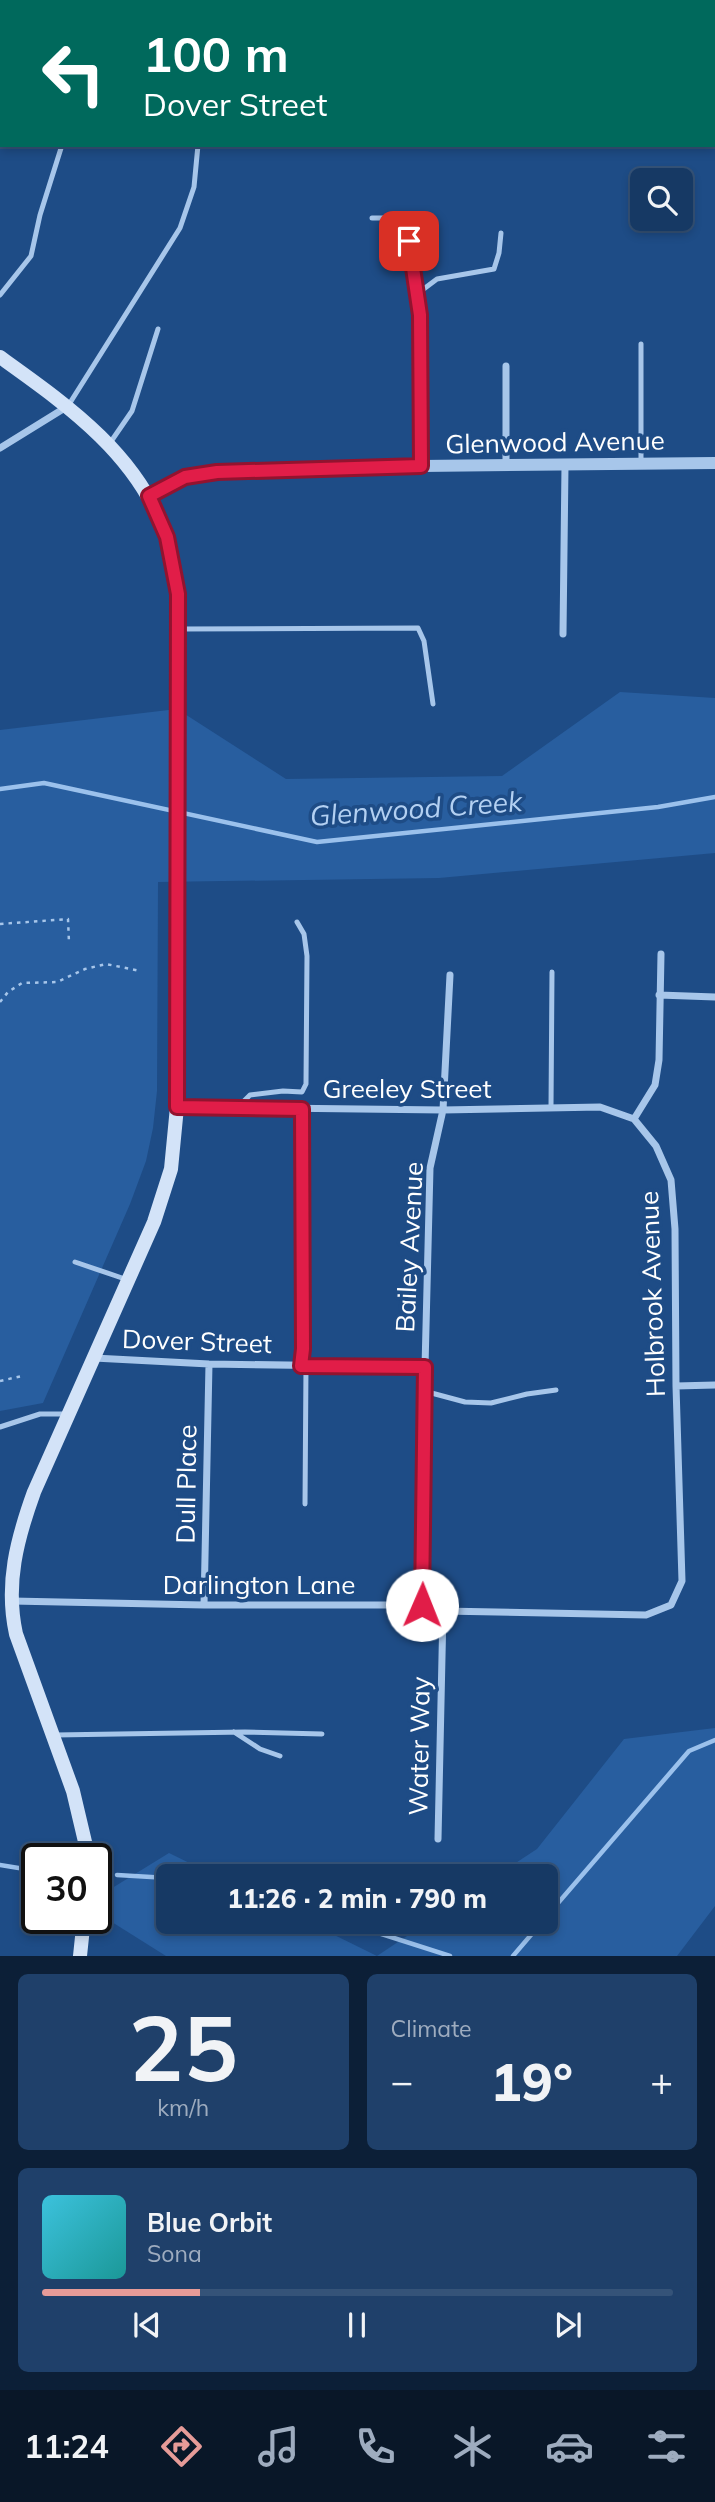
<!DOCTYPE html>
<meta charset="utf-8">
<style>
:root{--surface:#163964;--page:#1f406a;--text:#f1f3f6;--muted:#9eacbf;--line:#355378;--accent:#e69b98}
body{margin:0;font-family:Mulish,sans-serif;background:var(--page);color:var(--text);height:100vh;display:flex;flex-direction:column;font-size:26px;white-space:nowrap}
*{box-sizing:border-box;margin:0}
p{font-size:23px;color:var(--muted)}
.icon{flex:none;width:38px;height:38px;fill:none;stroke:currentColor;stroke-width:2;stroke-linecap:round;stroke-linejoin:round}
.map{position:relative;height:1956px;overflow:hidden}
.sheet{display:flex;flex-direction:column;gap:18px;padding:18px;background:#0c1f37;flex:1}
.sheet>*{flex:none}
.banner{position:absolute;left:0px;top:0px;width:716px;height:147px;box-shadow:0 4px 10px #0003,0 0 0 2px var(--line);background:#00695c;color:#fff;overflow:hidden}
.controls{position:absolute;left:630px;top:168px;display:grid;gap:14px}
.controls a{display:grid;place-items:center;width:63px;height:63px;border-radius:10px;background:var(--surface);box-shadow:0 4px 10px #0003,0 0 0 2px var(--line);font-size:35px}
.speed{position:absolute;left:21px;top:1843px;display:flex;gap:14px;font-size:35px;font-weight:700;text-align:center}
.speed>*{display:grid;place-content:center;width:91px;height:91px;border-radius:50%;background:var(--surface);box-shadow:0 4px 10px #0003,0 0 0 2px var(--line);line-height:1}
.speed .limit{border:4px solid #111;border-radius:10px;background:#fff;color:#111}
.pin{position:absolute;display:grid;place-items:center;width:60px;height:60px;color:#fff;margin:-30px;border-radius:14px;box-shadow:0 4px 10px #0006}
.me{position:absolute;width:77px;margin:-38px;rotate:1deg;stroke-linejoin:round;filter:drop-shadow(0 0 5px #0008)}
.turn{display:flex;align-items:center;gap:24px;height:147px;padding:0 28px;font-size:32px}
.turn .icon{width:91px;height:91px;stroke-width:2.5}
.turn b{display:block;font-size:49px;line-height:60px}
.big{font-size:52px;font-weight:800;line-height:1.1}
.sheet .widget{flex:1;display:flex;flex-direction:column;justify-content:center;gap:10px;min-width:0;padding:0 24px;border-radius:10px;background:var(--page)}
.sheet .dial{align-items:center;gap:0}
.dial b{font-size:91px;line-height:1}
.song{display:flex;align-items:center;gap:21px}
.cover{width:84px;height:84px;border-radius:10px;background:linear-gradient(135deg,hsl(190 70% 55%),hsl(180 70% 35%))}
.played{height:7px;border-radius:4px;background:linear-gradient(90deg,var(--accent) 25%,var(--line) 25%)}
.keys{display:flex;justify-content:space-around;direction:ltr}
.heat{display:flex;justify-content:space-between;align-items:center;font-size:38px;direction:ltr}
.sheet .tiles{flex:1;display:grid;gap:18px;grid-template-columns:1fr 1fr}
.widget:last-child{grid-column:span 2}
.trip{position:absolute;left:156px;top:1864px;width:402px;height:70px;border-radius:10px;background:var(--surface);box-shadow:0 4px 10px #0003,0 0 0 2px var(--line);font-weight:800;line-height:70px;text-align:center}
.menu{display:flex;height:112px;justify-content:space-around;align-items:center;background:#091728;color:var(--muted)}
.menu .icon{width:49px;height:49px}
.menu .current{color:var(--accent)}
.menu b{font-size:32px;color:var(--text)}
.map>svg:first-child{display:block}
.green{fill:#285e9f}
.lines{fill:none;stroke-linecap:round;stroke-linejoin:round}
.stream{stroke:#9bc1ec;stroke-width:4.5}
.path{stroke:#a7c6ea;stroke-width:2.5;stroke-dasharray:3.5 5;stroke-linecap:butt}
.service{stroke:#a7c6ea;stroke-width:5}
.minor{stroke:#a7c6ea;stroke-width:7}
.tertiary{stroke:#a7c6ea;stroke-width:12}
.secondary{stroke:#d3e3f8;stroke-width:14}
.route-casing{stroke:#92132f;stroke-width:18}
.route{stroke:#e11d48;stroke-width:12}
.labels{text-anchor:middle;dominant-baseline:central;stroke-width:7;stroke-linejoin:round;paint-order:stroke}
.street-label{font-size:26px;fill:#fff;stroke:#1e4c86}
.water-label{font-size:28px;font-style:italic;fill:#b3d0f2;stroke:#1e4c86}
</style>
<div class="map">
<svg width="715" height="1956" viewBox="0 0 715 1956">
<rect width="100%" height="100%" fill="#1e4c86"/>
<!-- green -->
<path class="green" d="M620,692l95,6v155l-276,25 -281,4 -1,209 -4,37 -7,33 -16,43 -87,199 -43,8v-681l177,-21 109,70 216,-3z
M715,1728v178l-38,50h-511l-70,-44v-14l73,-45 47,23h-48v46h140l69,34 51,-34h118v-46h-50l41,-27 87,-110z"/>
<g class="lines">
<!-- stream -->
<path class="stream" d="M0,789l44,-6 273,59 341,-35 57,-10
M0,1865l37,6
M117,1875l51,3
M546,1917l143,-166 26,-11
M344,1922l106,34
M513,1956l29,-34"/>
<!-- path -->
<path class="path" d="M0,924l68,-5 1,24
M0,1002l8,-10 14,-9 35,-1 28,-13 21,-5 34,7
M0,1381l22,-5"/>
<!-- service -->
<path class="service" d="M372,218h19l10,4c29,74 17,166 20,244
M417,294l20,-15 57,-10 5,-16 2,-20
M0,295l31,-39 9,-41 22,-70
M68,406l112,-178 14,-41 4,-42
M110,443l22,-32 26,-82
M641,464v-120
M181,629l237,-1 6,13 9,63
M237,1108l13,-13 33,-4 19,1 4,-8 1,-128 -3,-22 -7,-12
M551,1108l1,-136
M75,1262l50,17
M424,1391l41,11 26,1 36,-9 29,-4
M0,1427l40,-13h27
M305,1504l1,-138
M234,1732l26,17 20,7
M55,1735l190,-3 77,2"/>
<!-- minor -->
<path class="minor" d="M0,448l68,-42
M506,466v-100
M563,634l2,-168
M659,995l56,2
M178,1107l265,3 157,-3 34,12
M94,1358l115,6 216,3
M301,1366l2,-17 -1,-240
M676,1386l39,-1
M12,1601l192,4h219l20,6 203,4 25,-10 11,-24 -6,-195 -1,-157 -4,-49 -15,-34 -22,-27 21,-34 4,-25 2,-106
M204,1605l5,-241
M423,1605l2,-238 5,-199 13,-58 7,-135
M438,1839l5,-228"/>
<!-- tertiary -->
<path class="tertiary" d="M149,496l36,-19 32,-5 204,-6 294,-3"/>
<!-- secondary -->
<path class="secondary" d="M0,357c67,48 138,97 166,179 7,18 8,39 12,58l-1,513 -6,62 -17,53 -120,270c-17,47 -29,92 -18,142l57,157 13,55v12
M80,1956l4,-38"/>
</g>
<g class="lines">
<defs>
<path id="route" d="M409,241l11,74 1,151 -204,6 -32,5 -36,19 18,41 11,57 -1,513 125,2 1,240 -2,17 124,1 -3,238"/>
</defs>
<!-- route casing -->
<use href="#route" class="route-casing"/>
<!-- route -->
<use href="#route" class="route"/>
</g>
<g class="labels">
<!-- street labels -->
<g class="street-label">
<text transform="translate(555 442) rotate(-1)">Glenwood Avenue</text>
<text x="407" y="1088">Greeley Street</text>
<text transform="translate(409 1247) rotate(-87)">Bailey Avenue</text>
<text transform="translate(652 1294) rotate(-92)">Holbrook Avenue</text>
<text transform="translate(197 1341) rotate(2)">Dover Street</text>
<text transform="translate(186 1484) rotate(-89)">Dull Place</text>
<text x="259" y="1584">Darlington Lane</text>
<text transform="translate(419 1746) rotate(-89)">Water Way</text>
</g>
<!-- water labels -->
<g class="water-label">
<text transform="translate(416 808) rotate(-4)">Glenwood Creek</text>
</g>
</g>
</svg>
<div class="controls">
<a><svg class="icon" aria-label="search" viewBox="0 0 24 24"><circle cx="10" cy="10" r="6"/><path d="M15 15l6 6"/></svg></a>
</div>
<div class="speed"><div class="limit">30</div></div>
<div class="pin" style="left:409px;top:241px;background:#d93025"><svg class="icon" aria-label="arrive" viewBox="0 0 24 24"><path d="M6 21V4h12l-3 4 3 4H6"/></svg></div>
<svg class="me" style="left:422px;top:1605px" viewBox="-20 -20 40 40"><circle r="19" fill="#fff"/><path d="M0-13L10 11 0 6-10 11z" fill="#e11d48"/></svg>
<div class="trip">11:26 · 2 min · 790 m</div>
<div class="banner">
<div class="turn"><svg class="icon" aria-label="left" viewBox="0 0 24 24"><path d="M17 20v-9H6M10 6l-5 5 5 5"/></svg><div><b>100 m</b>Dover Street</div></div>
</div>
</div>
<section class="sheet">
<div class="tiles">
<div class="widget dial"><b>25</b><p>km/h</p></div>
<div class="widget"><p>Climate</p>
<div class="heat"><a>−</a><b class="big">19°</b><a>+</a></div>
</div>
<div class="widget">
<div class="song"><i class="cover"></i><div><b>Blue Orbit</b><p>Sona</p></div></div>
<div class="played"></div>
<div class="keys"><svg class="icon" aria-label="previous" viewBox="0 0 24 24"><path d="M18 5L8 12l10 7zM5 5v14"/></svg><svg class="icon" aria-label="pause" viewBox="0 0 24 24"><path d="M8 5v14M16 5v14"/></svg><svg class="icon" aria-label="next" viewBox="0 0 24 24"><path d="M6 5l10 7-10 7zM19 5v14"/></svg></div>
</div>
</div>
</section>
<nav class="menu">
<b>11:24</b>
<svg class="icon current" aria-label="directions" viewBox="0 0 24 24"><path d="M12 3l9 9-9 9-9-9zM9 14v-3h6M13 9l2 2-2 2"/></svg>
<svg class="icon" aria-label="music" viewBox="0 0 24 24"><path d="M9 18V5l10-2v13"/><circle cx="6" cy="18" r="3"/><circle cx="16" cy="16" r="3"/></svg>
<svg class="icon" aria-label="phone" viewBox="0 0 24 24"><path d="M5 4h4l2 5-3 2q2 4 5 5l2-3 5 2v4C11 20 4 13 5 4z"/></svg>
<svg class="icon" aria-label="climate" viewBox="0 0 24 24"><path d="M12 3v18M4 7l16 10M4 17L20 7"/></svg>
<svg class="icon" aria-label="car" viewBox="0 0 24 24"><path d="M5 17H2v-5l4-1 3-4h7l3 4 3 1v5h-3M9 17h6M6 11h13"/><circle cx="7" cy="17" r="2"/><circle cx="17" cy="17" r="2"/></svg>
<svg class="icon" aria-label="filters" viewBox="0 0 24 24"><path d="M4 7h16M4 17h16"/><circle cx="9" cy="7" r="2"/><circle cx="15" cy="17" r="2"/></svg>
</nav>
